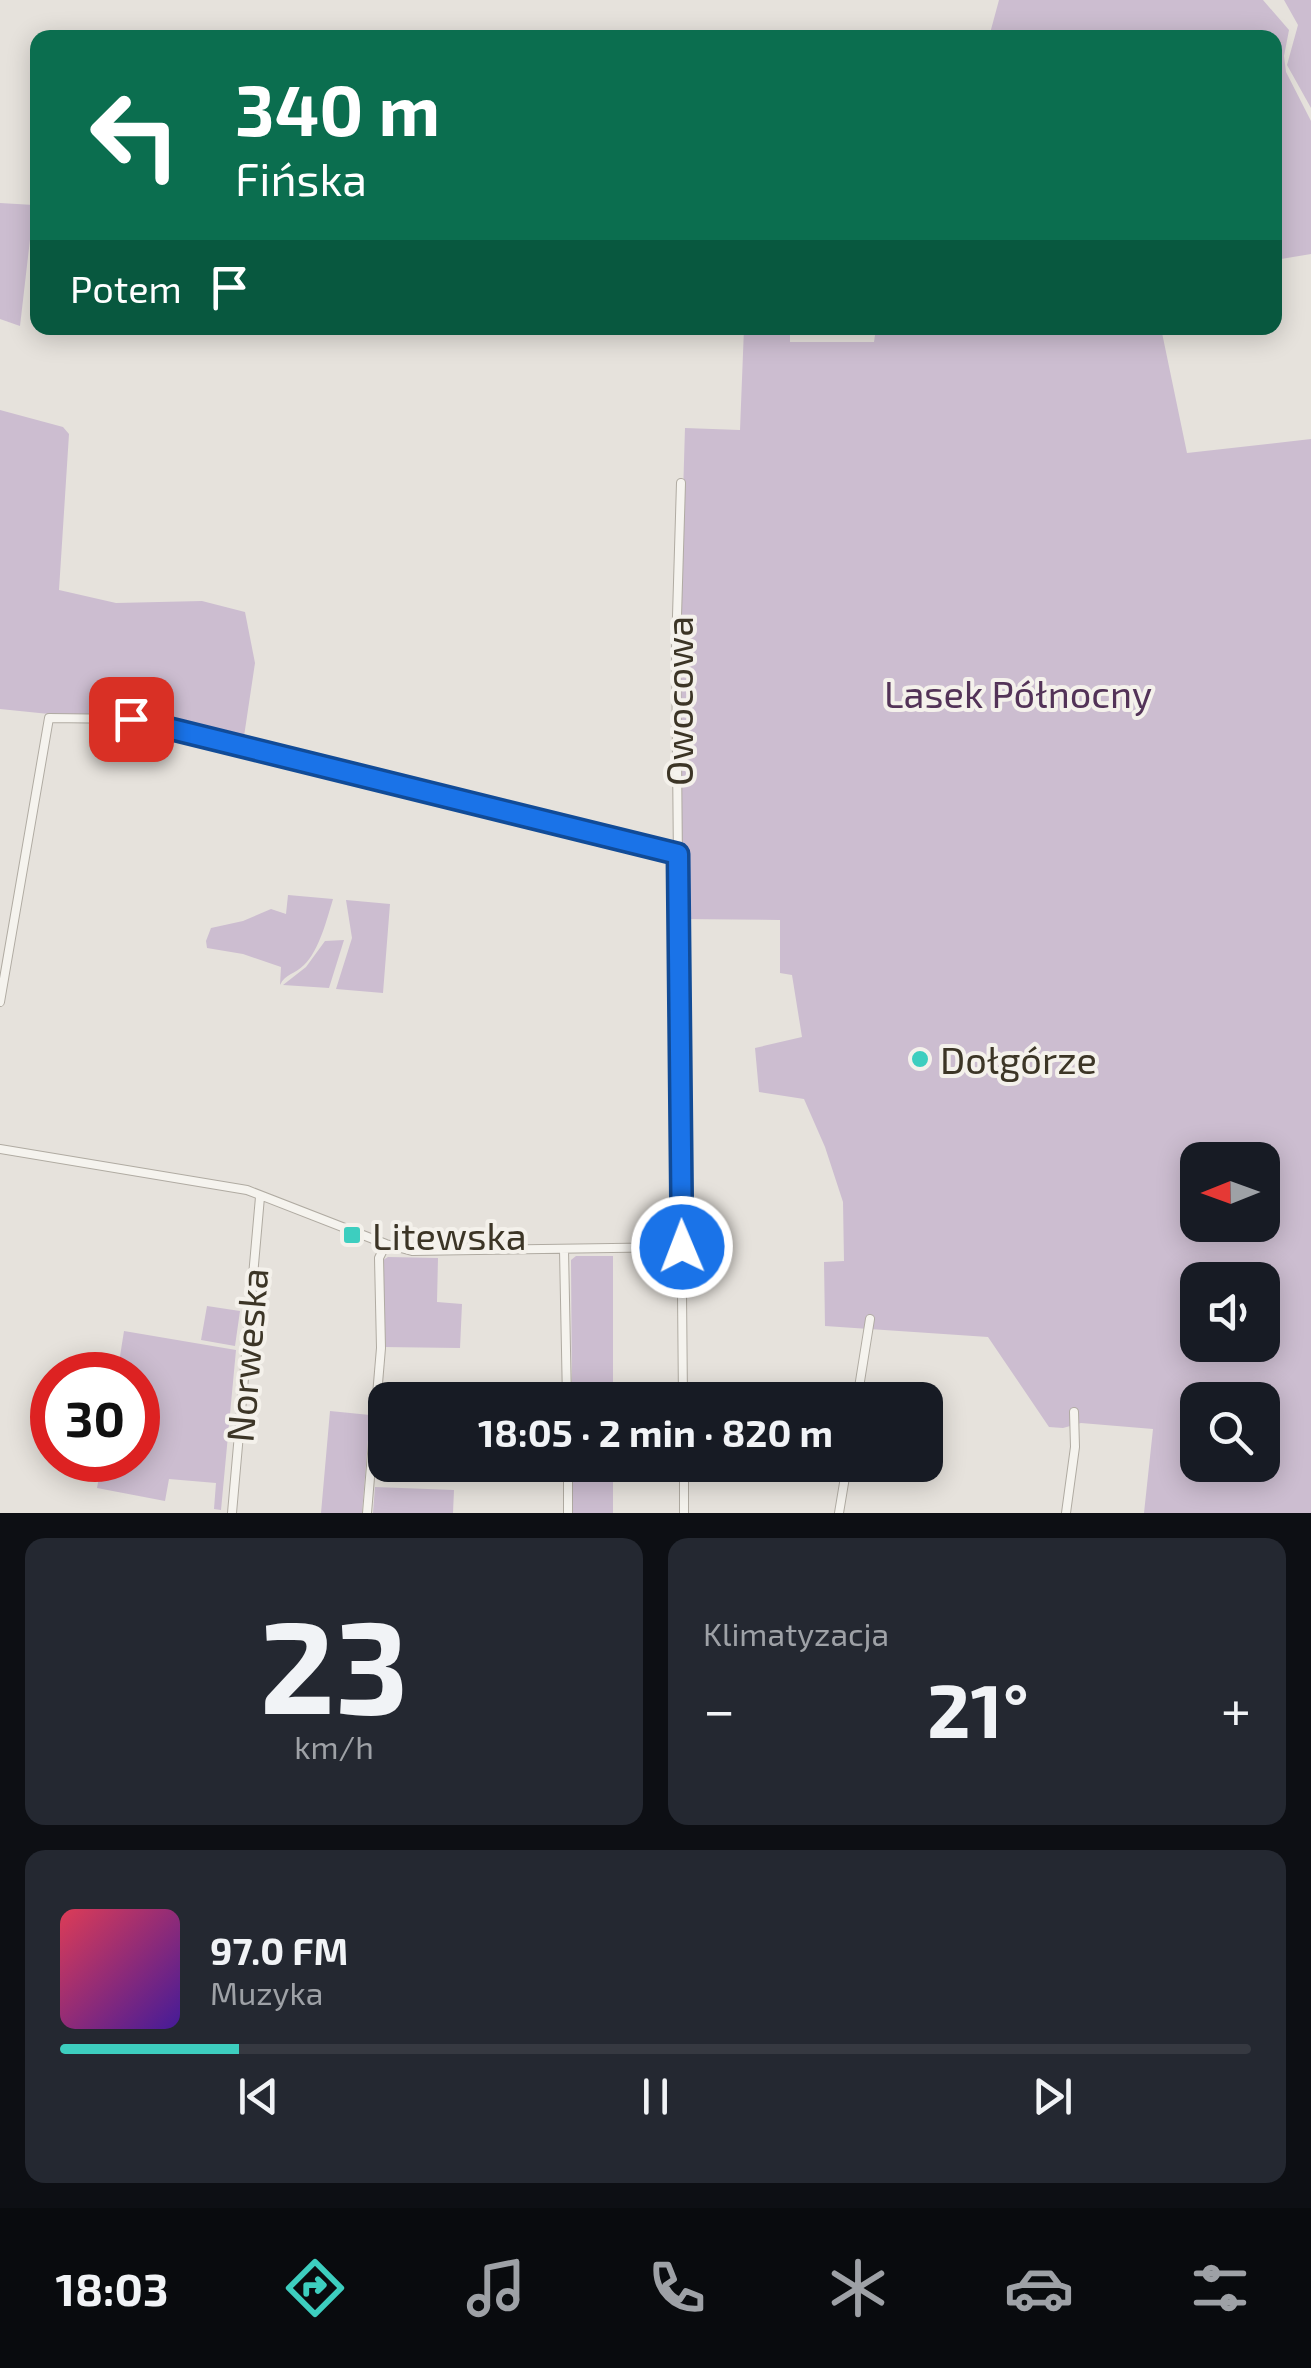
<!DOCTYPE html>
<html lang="pl">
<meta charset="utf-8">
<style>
:root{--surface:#171b24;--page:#242831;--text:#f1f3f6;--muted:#9ea1a6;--line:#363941;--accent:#3dcebf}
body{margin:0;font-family:"Exo 2",sans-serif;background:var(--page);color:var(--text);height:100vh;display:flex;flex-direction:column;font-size:38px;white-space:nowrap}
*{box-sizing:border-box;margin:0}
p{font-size:32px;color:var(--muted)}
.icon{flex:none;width:55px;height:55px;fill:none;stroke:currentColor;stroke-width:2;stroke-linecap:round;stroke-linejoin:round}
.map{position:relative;height:1513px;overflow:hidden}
.side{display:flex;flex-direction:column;gap:25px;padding:25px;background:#0d0f14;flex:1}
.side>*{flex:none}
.banner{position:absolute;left:30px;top:30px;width:1252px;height:305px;border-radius:20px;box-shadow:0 5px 25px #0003;background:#0b6e4f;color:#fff;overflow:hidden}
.needle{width:65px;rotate:269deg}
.controls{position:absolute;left:1180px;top:1142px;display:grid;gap:20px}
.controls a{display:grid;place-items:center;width:100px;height:100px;border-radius:20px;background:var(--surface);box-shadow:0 5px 25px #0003;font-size:50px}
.speed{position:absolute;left:30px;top:1352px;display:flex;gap:20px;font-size:50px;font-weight:700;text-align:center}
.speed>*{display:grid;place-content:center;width:130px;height:130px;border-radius:50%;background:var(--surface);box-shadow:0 5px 25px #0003;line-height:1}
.speed .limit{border:15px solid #d22;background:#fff;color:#111}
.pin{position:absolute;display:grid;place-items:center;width:85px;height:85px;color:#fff;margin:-42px;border-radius:20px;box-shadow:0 5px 15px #0006}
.me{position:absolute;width:110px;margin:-55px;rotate:359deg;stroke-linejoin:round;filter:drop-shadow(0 0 8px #0008)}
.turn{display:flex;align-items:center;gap:35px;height:210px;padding:0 40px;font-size:45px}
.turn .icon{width:130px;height:130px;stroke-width:2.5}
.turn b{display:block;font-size:70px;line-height:85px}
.then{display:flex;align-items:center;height:95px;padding:0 40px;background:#0003;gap:20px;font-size:38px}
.big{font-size:75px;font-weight:700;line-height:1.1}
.side .tile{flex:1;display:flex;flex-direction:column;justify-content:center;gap:15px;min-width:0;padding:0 35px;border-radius:20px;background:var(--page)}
.side .dial{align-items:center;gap:0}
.dial b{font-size:130px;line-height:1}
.song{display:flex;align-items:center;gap:30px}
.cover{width:120px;height:120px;border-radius:15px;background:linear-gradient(135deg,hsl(350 70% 55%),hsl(260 70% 35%))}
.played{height:10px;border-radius:5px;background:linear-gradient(90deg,var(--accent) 15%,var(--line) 15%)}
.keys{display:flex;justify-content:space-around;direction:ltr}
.heat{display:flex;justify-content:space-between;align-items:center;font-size:55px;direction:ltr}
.side .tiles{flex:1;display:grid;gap:25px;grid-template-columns:1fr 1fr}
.tile:last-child{grid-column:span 2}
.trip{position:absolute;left:368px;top:1382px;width:575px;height:100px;border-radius:20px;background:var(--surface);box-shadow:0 5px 25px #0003;font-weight:700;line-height:100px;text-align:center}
.tab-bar{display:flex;height:160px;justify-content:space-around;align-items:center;background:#090b0e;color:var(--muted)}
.tab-bar .icon{width:70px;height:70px}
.tab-bar .active{color:var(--accent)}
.tab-bar b{font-size:45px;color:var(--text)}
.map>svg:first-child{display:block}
.green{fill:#ccbdd0;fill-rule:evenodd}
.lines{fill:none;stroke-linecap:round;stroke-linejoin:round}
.minor-casing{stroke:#b0aba2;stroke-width:10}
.minor{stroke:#f5f3ee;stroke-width:8}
.route-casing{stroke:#114b97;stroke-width:25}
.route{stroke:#1a73e8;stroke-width:18}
.poi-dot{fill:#3dcebf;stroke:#f4f1eb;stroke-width:4}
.labels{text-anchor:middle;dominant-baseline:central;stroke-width:8;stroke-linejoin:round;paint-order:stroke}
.park-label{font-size:38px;fill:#533358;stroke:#f4f1eb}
.street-label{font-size:38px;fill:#3c3526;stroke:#f4f1eb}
.poi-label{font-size:38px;fill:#3c3526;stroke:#f4f1eb;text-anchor:start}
</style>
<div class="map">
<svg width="1311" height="1513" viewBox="0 0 1311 1513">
<rect width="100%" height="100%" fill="#e6e2dc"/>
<!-- green -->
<path class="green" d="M999,0h264l26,30 -5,26 2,16 25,49v133l-36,6v-222l-286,-1z
M1284,0h27v108l-24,-43 11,-40z
M0,203l34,2 -14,121 -20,-7z
M744,328h46v14h84l2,-14h285l26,125 124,-14v1074h-167l9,-84 -72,-6 -18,5 -14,-1 -61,-90 -163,-11 -1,-64 20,-1 -1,-59 -18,-55 -21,-48 -45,-7 -4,-44 47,-11 -10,-62 -12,-2v-53l-100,-1v-324l5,-167 55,2zM1198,1160h64v65h-64zM1198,1280h64v65h-64zM1198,1400h64v65h-64z
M0,410l63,17 6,7 -10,156 57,13 86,-2 43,11 10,51 -12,80 -111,-28 -83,-1 -49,-5z
M288,895l45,4c-6,20 -14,52 -29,66 -9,9 -19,9 -24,20l1,-18 -38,-13 -36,-6 -1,-7 5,-13 32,-7 28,-12 15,5z
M346,900l44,4 -7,89 -47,-4 16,-51z
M344,940l-15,48 -46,-3 23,-18 19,-26z
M576,1256h37v144h-41l-1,-140z
M388,1257l50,1 -1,44 25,2 -2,44 -77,-1v-87z
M207,1306l33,5 -5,35 -34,-6z
M124,1331l112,19 -15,160 -7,-1 2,-26 -47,-4 -4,22 -68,-13 5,-28h36v-85h-21z
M330,1411l40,4 -8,98h-41z
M572,1465h41v48h-41z
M375,1487l79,3 -1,23h-80z"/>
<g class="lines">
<defs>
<path id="minor" d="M681,483l-5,166 7,751
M0,1002l49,-284 82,1 547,134
M0,1149l247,41 139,54 26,7 269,-4
M564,1250l3,150
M857,1400l13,-81
M684,1465v48
M232,1513l28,-316
M367,1513l14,-165 -2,-90 7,-14
M568,1513v-48
M839,1513l8,-48
M1066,1513l9,-66 -1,-35"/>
</defs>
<!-- minor casing -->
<use href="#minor" class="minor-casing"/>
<!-- minor -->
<use href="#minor" class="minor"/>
</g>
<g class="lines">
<defs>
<path id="route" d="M131,719l547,135 4,393"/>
</defs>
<!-- route casing -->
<use href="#route" class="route-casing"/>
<!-- route -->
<use href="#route" class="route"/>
</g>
<!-- markers -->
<g class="poi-dot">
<circle cx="920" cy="1059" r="10"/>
<rect x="342" y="1225" width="20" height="20" rx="5"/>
</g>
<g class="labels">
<!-- park labels -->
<g class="park-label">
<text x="1018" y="693">Lasek Północny</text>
</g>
<!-- street labels -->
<g class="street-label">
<text transform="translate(678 701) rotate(-90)">Owocowa</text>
<text transform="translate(246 1355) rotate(-85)">Norweska</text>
</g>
<!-- poi labels -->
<g class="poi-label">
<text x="940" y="1059">Dołgórze</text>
<text x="372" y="1235">Litewska</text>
</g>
</g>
</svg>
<div class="controls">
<a><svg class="needle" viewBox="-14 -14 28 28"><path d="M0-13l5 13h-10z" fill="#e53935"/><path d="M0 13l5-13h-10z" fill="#9ea1a6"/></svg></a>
<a><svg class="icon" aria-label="sound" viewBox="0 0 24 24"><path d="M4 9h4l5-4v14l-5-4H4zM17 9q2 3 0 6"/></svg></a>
<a><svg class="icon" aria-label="search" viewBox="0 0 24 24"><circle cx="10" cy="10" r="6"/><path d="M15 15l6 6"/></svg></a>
</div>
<div class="speed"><div class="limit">30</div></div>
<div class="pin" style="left:131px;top:719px;background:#d93025"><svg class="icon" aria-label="arrive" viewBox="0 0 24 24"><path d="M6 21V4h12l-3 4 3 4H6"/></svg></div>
<svg class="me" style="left:682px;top:1247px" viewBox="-20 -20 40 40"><circle r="17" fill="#1a73e8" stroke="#fff" stroke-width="3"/><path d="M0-11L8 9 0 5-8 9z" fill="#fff"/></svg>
<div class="trip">18:05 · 2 min · 820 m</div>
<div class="banner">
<div class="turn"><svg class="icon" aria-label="left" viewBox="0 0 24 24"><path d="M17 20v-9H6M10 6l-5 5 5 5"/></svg><div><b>340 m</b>Fińska</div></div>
<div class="then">Potem<svg class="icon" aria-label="arrive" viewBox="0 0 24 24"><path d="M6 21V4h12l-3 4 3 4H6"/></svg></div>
</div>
</div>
<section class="side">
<div class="tiles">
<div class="tile dial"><b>23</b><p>km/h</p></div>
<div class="tile"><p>Klimatyzacja</p>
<div class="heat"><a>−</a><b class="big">21°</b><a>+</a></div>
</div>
<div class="tile">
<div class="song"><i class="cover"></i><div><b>97.0 FM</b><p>Muzyka</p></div></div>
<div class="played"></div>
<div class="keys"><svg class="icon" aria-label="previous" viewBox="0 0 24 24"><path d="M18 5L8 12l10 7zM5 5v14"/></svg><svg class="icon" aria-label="pause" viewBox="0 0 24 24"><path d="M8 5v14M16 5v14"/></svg><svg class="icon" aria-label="next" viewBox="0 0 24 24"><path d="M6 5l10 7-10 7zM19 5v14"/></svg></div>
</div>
</div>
</section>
<nav class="tab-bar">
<b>18:03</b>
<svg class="icon active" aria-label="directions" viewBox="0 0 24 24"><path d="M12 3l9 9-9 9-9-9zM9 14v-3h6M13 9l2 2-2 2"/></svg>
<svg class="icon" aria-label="music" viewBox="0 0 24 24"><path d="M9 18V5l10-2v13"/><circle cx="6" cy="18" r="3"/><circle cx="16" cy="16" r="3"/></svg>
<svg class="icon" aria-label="phone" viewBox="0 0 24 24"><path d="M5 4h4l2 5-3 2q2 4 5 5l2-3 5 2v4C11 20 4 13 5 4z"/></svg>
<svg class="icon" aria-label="climate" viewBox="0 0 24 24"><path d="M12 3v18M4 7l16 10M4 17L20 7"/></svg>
<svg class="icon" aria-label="car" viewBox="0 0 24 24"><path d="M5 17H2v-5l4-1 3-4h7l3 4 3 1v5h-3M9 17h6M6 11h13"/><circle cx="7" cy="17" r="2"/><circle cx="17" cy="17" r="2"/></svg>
<svg class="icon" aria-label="filters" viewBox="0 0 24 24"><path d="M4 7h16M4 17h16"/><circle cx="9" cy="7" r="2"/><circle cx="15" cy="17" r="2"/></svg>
</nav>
